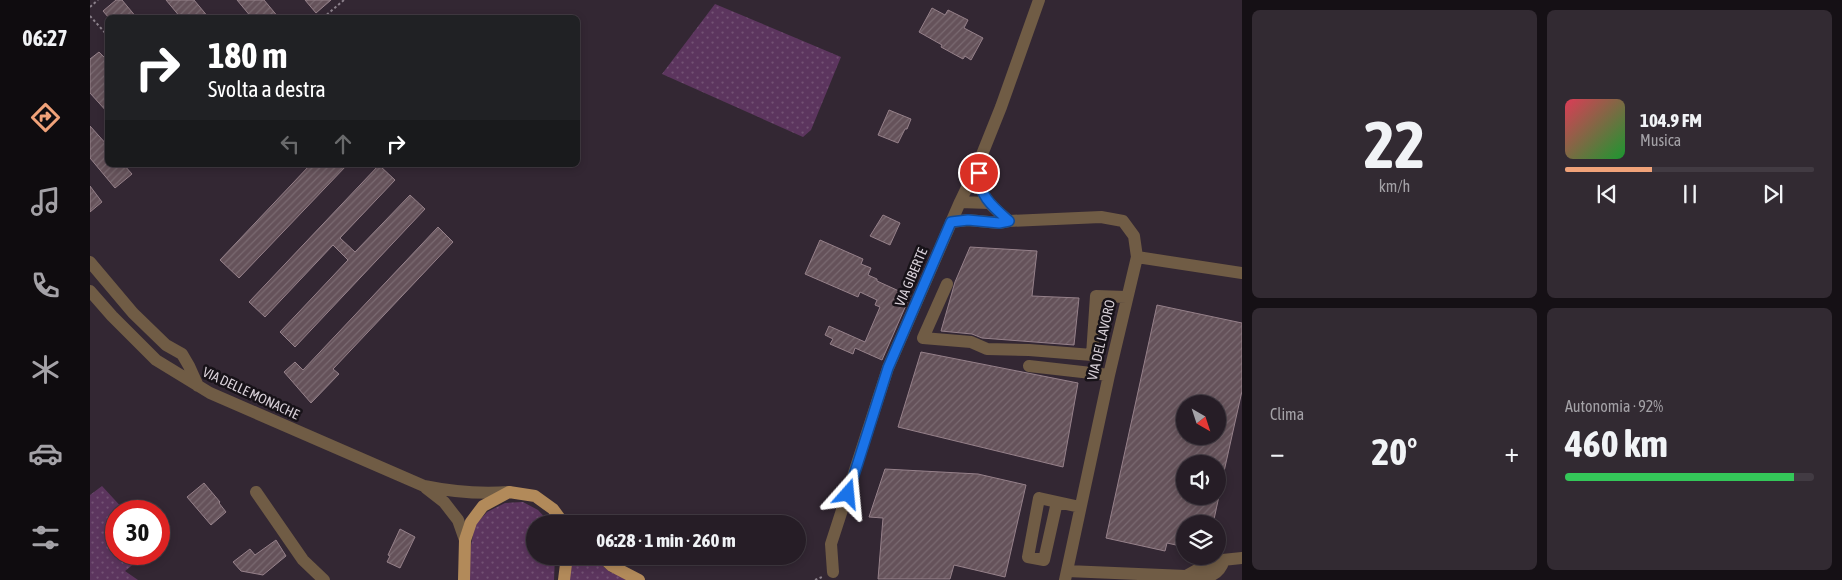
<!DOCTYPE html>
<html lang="it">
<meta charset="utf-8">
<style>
:root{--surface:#261d26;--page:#322a32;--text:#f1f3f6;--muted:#a4a2a7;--line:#423b43;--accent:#f0a279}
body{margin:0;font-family:"Asap Condensed",sans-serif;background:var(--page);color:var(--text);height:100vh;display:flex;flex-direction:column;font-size:19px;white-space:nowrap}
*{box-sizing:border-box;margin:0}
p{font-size:16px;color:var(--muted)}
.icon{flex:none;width:28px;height:28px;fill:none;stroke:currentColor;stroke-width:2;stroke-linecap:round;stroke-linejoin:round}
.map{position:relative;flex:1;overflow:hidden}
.details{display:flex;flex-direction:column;gap:10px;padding:10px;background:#151015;width:600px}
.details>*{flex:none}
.hud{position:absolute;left:15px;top:15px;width:475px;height:152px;border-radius:8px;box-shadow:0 2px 8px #0003,0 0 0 1px var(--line);background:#202124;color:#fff;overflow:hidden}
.needle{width:32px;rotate:141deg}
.buttons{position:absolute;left:1086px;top:395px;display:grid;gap:10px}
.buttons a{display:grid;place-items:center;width:50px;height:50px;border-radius:50%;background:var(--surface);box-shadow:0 2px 8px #0003,0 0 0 1px var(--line);font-size:25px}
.speed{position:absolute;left:15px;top:500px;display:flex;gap:10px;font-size:25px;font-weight:700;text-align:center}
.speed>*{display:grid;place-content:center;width:65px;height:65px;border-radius:50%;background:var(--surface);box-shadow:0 2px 8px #0003,0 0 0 1px var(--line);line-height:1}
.speed .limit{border:8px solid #d22;background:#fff;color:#111}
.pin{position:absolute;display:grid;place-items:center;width:42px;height:42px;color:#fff;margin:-21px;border:2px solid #fff;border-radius:50%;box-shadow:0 1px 5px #0007}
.me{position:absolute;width:55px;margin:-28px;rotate:18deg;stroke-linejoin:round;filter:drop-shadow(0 0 4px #0008)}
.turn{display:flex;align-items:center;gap:18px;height:105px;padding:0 20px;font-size:22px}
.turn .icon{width:65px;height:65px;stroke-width:2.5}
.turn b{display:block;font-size:35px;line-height:42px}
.lanes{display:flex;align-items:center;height:48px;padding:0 20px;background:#0003;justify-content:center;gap:25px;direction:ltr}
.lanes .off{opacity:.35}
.big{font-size:38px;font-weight:700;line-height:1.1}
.details .card{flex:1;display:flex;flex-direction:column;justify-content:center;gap:8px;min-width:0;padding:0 18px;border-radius:8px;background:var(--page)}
.details .dial{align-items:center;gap:0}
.dial b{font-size:65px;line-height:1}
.song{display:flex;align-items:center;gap:15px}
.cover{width:60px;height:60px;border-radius:8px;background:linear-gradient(135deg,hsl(350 70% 55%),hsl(130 70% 35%))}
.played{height:5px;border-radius:2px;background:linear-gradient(90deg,var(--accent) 35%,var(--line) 35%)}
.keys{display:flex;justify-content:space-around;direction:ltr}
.heat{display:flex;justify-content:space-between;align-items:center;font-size:28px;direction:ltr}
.charge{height:8px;border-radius:4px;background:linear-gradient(90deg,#34c759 92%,var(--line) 0)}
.details .tiles{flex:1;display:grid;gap:10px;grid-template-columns:repeat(2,1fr)}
.trip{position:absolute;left:436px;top:515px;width:280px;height:50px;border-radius:25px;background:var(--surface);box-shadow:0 2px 8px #0003,0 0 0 1px var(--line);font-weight:700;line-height:50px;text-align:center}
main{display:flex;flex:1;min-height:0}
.dock{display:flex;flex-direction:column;width:90px;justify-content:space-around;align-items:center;background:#0f0c0f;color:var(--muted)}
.dock .icon{width:35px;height:35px}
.dock .on{color:var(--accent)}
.dock b{font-size:22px;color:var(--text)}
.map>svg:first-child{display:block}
.grass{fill:url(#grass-dots)}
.building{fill:url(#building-hatch);stroke:#96818a;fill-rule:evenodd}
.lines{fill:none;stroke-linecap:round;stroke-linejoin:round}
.path{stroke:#8b818b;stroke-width:2;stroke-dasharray:2.5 2.5;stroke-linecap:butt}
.minor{stroke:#705c45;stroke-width:12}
.major{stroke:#b28a5a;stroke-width:12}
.route-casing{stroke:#114b97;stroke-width:12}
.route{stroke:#1a73e8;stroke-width:9}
.labels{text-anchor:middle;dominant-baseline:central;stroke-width:5;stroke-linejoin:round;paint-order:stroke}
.street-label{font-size:14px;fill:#d9d1d9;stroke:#171218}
</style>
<main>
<nav class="dock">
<b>06:27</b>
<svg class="icon on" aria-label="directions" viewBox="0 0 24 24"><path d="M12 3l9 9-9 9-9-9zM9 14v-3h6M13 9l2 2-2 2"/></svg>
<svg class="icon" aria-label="music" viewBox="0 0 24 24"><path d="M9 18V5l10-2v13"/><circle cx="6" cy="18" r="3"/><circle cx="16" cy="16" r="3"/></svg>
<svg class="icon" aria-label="phone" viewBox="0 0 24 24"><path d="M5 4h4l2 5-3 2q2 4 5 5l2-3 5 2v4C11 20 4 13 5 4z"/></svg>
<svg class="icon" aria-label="climate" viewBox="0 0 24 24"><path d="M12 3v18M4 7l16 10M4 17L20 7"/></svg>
<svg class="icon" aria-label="car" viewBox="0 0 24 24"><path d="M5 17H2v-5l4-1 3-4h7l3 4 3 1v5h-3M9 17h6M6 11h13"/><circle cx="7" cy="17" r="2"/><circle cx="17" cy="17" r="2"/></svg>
<svg class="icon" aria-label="filters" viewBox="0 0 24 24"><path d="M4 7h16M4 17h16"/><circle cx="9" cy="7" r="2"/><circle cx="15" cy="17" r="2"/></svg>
</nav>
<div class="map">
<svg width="1152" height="580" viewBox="0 0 1152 580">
<defs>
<pattern id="grass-dots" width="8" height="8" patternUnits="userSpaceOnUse" patternTransform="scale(1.25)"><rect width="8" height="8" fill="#5c355e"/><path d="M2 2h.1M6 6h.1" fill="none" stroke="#735174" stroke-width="1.8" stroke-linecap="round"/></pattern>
<pattern id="building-hatch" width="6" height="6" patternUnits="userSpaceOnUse" patternTransform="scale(1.25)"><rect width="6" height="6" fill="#65525a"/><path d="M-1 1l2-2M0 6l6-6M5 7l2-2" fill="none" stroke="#7a6a71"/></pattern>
</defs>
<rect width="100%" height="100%" fill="#332733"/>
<!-- grass -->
<path class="grass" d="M625,4l126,53 -30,73 -8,7 -141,-63z
M12,486l23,25h-9v43h30l-21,17 13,9h-48v-85z
M433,502l15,8 13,14h-16v32h20l-1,24h-86l-1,-15 8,-40 12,-13 18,-9z
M481,556h19l20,16 22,8h-63z"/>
<!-- building -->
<path class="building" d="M26,0h6l15,18h-28l-6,-7z
M76,0h28l15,18h-28z
M147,0h27l15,18h-27z
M215,0h26l-15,13z
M842,8l13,7 3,-5 20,10 -4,8 19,10 -12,22 -6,-4 -2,3 -22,-12 1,-2 -23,-13z
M9,52l9,9v52l-18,-20v-34z
M799,110l22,9 -4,10h-2l-7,14 -20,-8z
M0,126l18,20v19h16l8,9 -17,14 -25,-30z
M220,165h37l-108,113 -19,-18z
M289,165l16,15 -55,58 15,14 55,-57 15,14 -130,138 -15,-15 68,-72 -15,-15 -68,72 -16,-15z
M0,186l12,16 -12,10z
M793,215l17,8 -10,22 -20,-9z
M348,227l15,15 -120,127 6,5 -28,29 -27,-31 11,-10 8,8z
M730,240l43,19 -2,5 10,4 -3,7 9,4v2l33,15 -28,64 -27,-12 -2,6 -23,-10 3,-5 -8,-4 4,-9 36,16 15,-35 -5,-2 2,-5 -17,-8 -2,5 -53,-23z
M880,247l67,4 -5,45 47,2 -5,47 -92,-7 -10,-4 -31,-3 14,-49z
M1067,305l85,18v68l-21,94 -3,-1v-20h-33v32h34l-6,28h-28v23l-18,-4 -2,8 -59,-13zM1095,404h33v32h-33z
M831,352l157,31 -15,84 -165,-40z
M795,469l93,5 48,11 -21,92 -51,-12 -4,14h-72l5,-61 -14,-1z
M114,483l16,19 -1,1 7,9 -15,13 -24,-28z
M310,529l15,8 -15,31 -13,-6 3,-6 -2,-1z
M186,540l10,16 -23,19 -22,-4 -8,-9 17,-13 5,6z"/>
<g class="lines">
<!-- path -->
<path class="path" d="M0,7l8,-7
M0,16l18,20
M233,18l21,-18
M725,580l7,-3"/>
<!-- minor -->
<path class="minor" d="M889,167c0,30 9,36 30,54
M870,202l29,1
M861,222l17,-2 31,3 10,-2 92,-4 22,4 11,15 3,21 -28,118 -44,205
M1047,257l105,16
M0,262l43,51 33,32 16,9 7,12 9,20
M857,284l-24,54 48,4 16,7 42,1 63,5 4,-59 30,1
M0,291l22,25 44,44 54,33 214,93c29,6 56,8 85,6
M939,366l80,9
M336,488l18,14 14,18 7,20
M166,492l47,68 21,20
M967,502l-13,58 -16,-3 11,-59 41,9
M977,571l119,5c18,2 32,3 38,-16
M743,572l-2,-28 57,-176 72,-166 19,-40 22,-55 38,-107
M1096,576l27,-15 29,-3"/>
<!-- major -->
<path class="major" d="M511,556l11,10 27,14
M374,580l1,-40 6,-18 12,-16 26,-14 26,4 18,13 11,15
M474,580l3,-24"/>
</g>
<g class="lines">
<defs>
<path id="route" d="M758,494l40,-126 63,-146 17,-2 31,3 10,-2c-16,-14 -31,-26 -30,-48"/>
</defs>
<!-- route casing -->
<use href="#route" class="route-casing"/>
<!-- route -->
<use href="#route" class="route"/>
</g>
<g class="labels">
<!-- street labels -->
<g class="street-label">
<text transform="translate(821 277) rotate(-67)">VIA GIBERTE</text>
<text transform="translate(1011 340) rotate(-77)">VIA DEL LAVORO</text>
<text transform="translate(161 393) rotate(25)">VIA DELLE MONACHE</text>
</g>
</g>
</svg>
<div class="buttons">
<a><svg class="needle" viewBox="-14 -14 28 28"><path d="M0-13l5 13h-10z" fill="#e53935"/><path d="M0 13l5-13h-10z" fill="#a4a2a7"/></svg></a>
<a><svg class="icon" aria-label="sound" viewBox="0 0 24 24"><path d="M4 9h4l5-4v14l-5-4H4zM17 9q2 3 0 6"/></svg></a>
<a><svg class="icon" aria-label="layers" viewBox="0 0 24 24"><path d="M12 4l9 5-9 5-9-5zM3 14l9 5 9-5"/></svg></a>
</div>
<div class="speed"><div class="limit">30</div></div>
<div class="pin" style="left:889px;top:173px;background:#d93025"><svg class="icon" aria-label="arrive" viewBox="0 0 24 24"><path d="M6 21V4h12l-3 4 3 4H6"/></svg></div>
<svg class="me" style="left:758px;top:494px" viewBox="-20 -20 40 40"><path d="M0-17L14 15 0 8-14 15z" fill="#1a73e8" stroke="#fff" stroke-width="4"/></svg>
<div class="trip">06:28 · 1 min · 260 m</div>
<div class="hud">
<div class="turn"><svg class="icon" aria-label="right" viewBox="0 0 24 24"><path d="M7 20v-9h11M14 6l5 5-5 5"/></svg><div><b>180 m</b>Svolta a destra</div></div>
<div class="lanes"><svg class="icon off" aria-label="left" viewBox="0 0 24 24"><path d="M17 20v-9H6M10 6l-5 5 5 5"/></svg><svg class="icon off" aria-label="ahead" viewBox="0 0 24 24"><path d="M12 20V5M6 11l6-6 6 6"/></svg><svg class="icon" aria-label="right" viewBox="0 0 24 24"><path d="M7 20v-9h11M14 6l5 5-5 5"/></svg></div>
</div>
</div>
<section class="details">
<div class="tiles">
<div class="card dial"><b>22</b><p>km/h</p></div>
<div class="card">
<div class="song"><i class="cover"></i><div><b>104.9 FM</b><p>Musica</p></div></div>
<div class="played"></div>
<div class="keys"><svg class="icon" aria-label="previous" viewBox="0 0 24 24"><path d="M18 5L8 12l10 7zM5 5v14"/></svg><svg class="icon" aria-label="pause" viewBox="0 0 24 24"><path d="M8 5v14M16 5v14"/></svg><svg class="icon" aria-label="next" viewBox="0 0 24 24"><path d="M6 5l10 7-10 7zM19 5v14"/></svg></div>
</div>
<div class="card"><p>Clima</p>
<div class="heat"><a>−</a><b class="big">20°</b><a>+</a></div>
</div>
<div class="card"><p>Autonomia · 92%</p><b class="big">460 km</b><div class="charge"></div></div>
</div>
</section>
</main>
